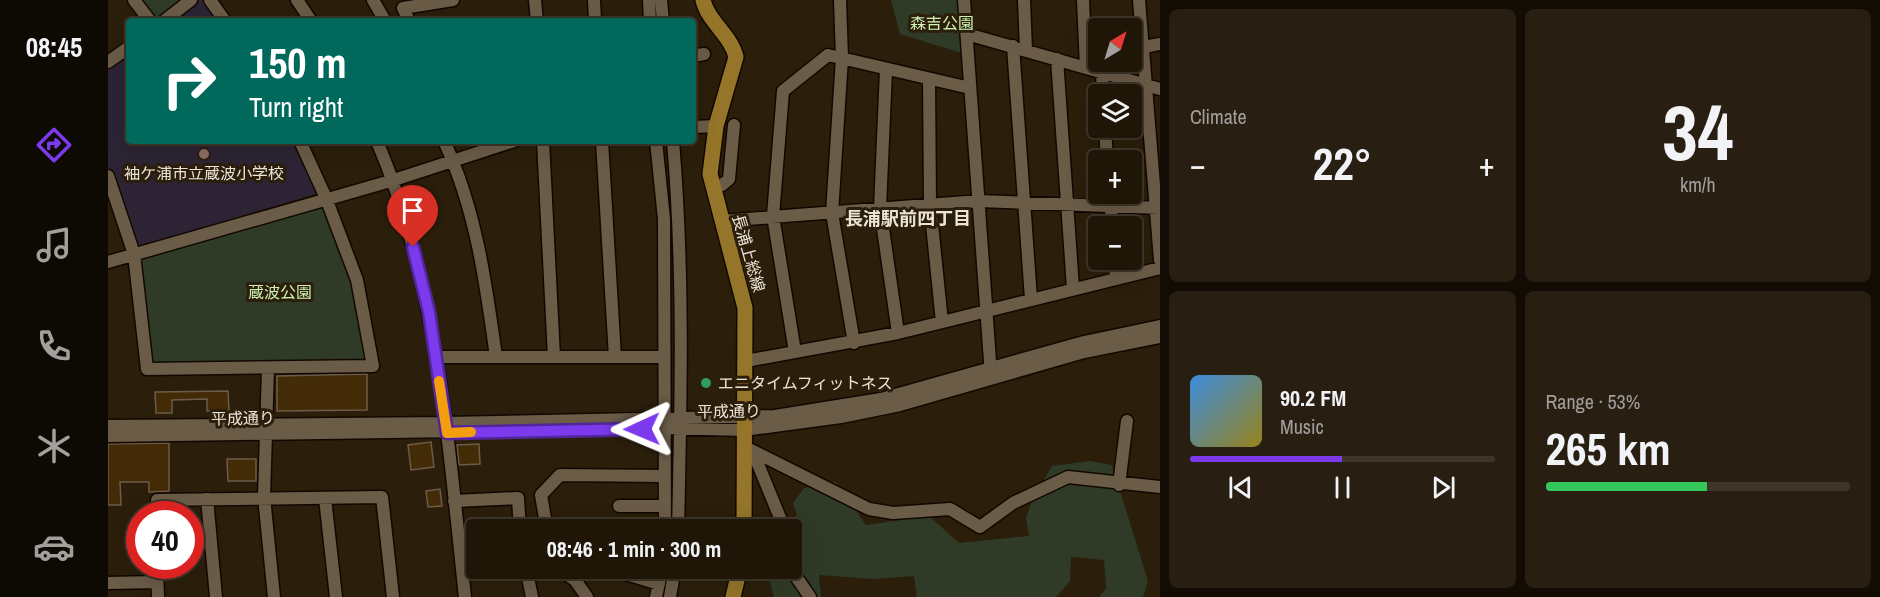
<!DOCTYPE html>
<meta charset="utf-8">
<style>
:root{--surface:#201608;--page:#281f12;--text:#f1f3f6;--muted:#a29f9c;--line:#3d3529;--accent:#7c3aed}
body{margin:0;font-family:"Archivo Narrow","Noto Sans JP",sans-serif;background:var(--page);color:var(--text);height:100vh;display:flex;flex-direction:column;font-size:22px;white-space:nowrap}
*{box-sizing:border-box;margin:0}
p{font-size:20px;color:var(--muted)}
.icon{flex:none;width:33px;height:33px;fill:none;stroke:currentColor;stroke-width:2;stroke-linecap:round;stroke-linejoin:round}
.map{position:relative;flex:1;overflow:hidden}
.drawer{display:flex;flex-direction:column;gap:9px;padding:9px;background:#120c04;width:720px}
.drawer>*{flex:none}
.guide{position:absolute;left:18px;top:18px;width:570px;height:126px;border-radius:6px;box-shadow:0 6px 24px #0002,0 0 0 2px var(--line);background:#00695c;color:#fff;overflow:hidden}
.needle{width:39px;rotate:38deg}
.tools{position:absolute;left:980px;top:18px;display:grid;gap:12px}
.tools a{display:grid;place-items:center;width:54px;height:54px;border-radius:6px;background:var(--surface);box-shadow:0 6px 24px #0002,0 0 0 2px var(--line);font-size:30px}
.speed{position:absolute;left:18px;top:501px;display:flex;gap:12px;font-size:30px;font-weight:700;text-align:center}
.speed>*{display:grid;place-content:center;width:78px;height:78px;border-radius:50%;background:var(--surface);box-shadow:0 6px 24px #0002,0 0 0 2px var(--line);line-height:1}
.speed .limit{border:9px solid #d22;background:#fff;color:#111}
.pin{position:absolute;display:grid;place-items:center;width:51px;height:51px;color:#fff;margin:-62px -26px;border-radius:50% 50% 50% 0;rotate:-45deg;box-shadow:0 0 6px #0007}
.pin .icon{rotate:45deg}
.me{position:absolute;width:66px;margin:-33px;rotate:269deg;stroke-linejoin:round;filter:drop-shadow(0 0 4px #0008)}
.turn{display:flex;align-items:center;gap:21px;height:126px;padding:0 24px;font-size:27px}
.turn .icon{width:78px;height:78px;stroke-width:2.5}
.turn b{display:block;font-size:42px;line-height:51px}
.big{font-size:45px;font-weight:700;line-height:1.1}
.drawer .tile{flex:1;display:flex;flex-direction:column;justify-content:center;gap:9px;min-width:0;padding:0 21px;border-radius:9px;background:var(--page)}
.drawer .dial{align-items:center;gap:0}
.dial b{font-size:78px;line-height:1}
.song{display:flex;align-items:center;gap:18px}
.cover{width:72px;height:72px;border-radius:9px;background:linear-gradient(135deg,hsl(210 70% 55%),hsl(50 70% 35%))}
.played{height:6px;border-radius:3px;background:linear-gradient(90deg,var(--accent) 50%,var(--line) 50%)}
.keys{display:flex;justify-content:space-around;direction:ltr}
.heat{display:flex;justify-content:space-between;align-items:center;font-size:33px;direction:ltr}
.charge{height:9px;border-radius:4px;background:linear-gradient(90deg,#34c759 53%,var(--line) 0)}
.drawer .tiles{flex:1;display:grid;gap:9px;grid-template-columns:repeat(2,1fr)}
.trip{position:absolute;left:358px;top:519px;width:336px;height:60px;border-radius:6px;background:var(--surface);box-shadow:0 6px 24px #0002,0 0 0 2px var(--line);font-weight:700;line-height:60px;text-align:center}
main{display:flex;flex:1;min-height:0}
.tabs{display:flex;flex-direction:column;width:108px;justify-content:space-around;align-items:center;background:#0d0903;color:var(--muted)}
.tabs .icon{width:42px;height:42px}
.tabs .current{color:var(--accent)}
.tabs b{font-size:27px;color:var(--text)}
.map>svg:first-child{display:block}
.education{fill:#2c2434}
.green{fill:#2f3b27}
.lines{fill:none;stroke-linecap:round;stroke-linejoin:round}
.stream{stroke:#447287;stroke-width:2}
.building{fill:#432b07;stroke:#6c5c48;stroke-width:1.5}
.minor-casing{stroke:#130800;stroke-width:15}
.major-casing{stroke:#130800;stroke-width:18}
.minor{stroke:#6b5c48;stroke-width:12}
.major{stroke:#947529;stroke-width:15}
.route-casing{stroke:#51269a;stroke-width:15}
.route{stroke:#7c3aed;stroke-width:10}
.slow{stroke:#f59e0b;stroke-width:10}
.education-dot{fill:#8d6e63;stroke:#2b1e0b;stroke-width:2}
.leisure-dot{fill:#2e9e5b;stroke:#2b1e0b;stroke-width:2}
.labels{text-anchor:middle;dominant-baseline:central;stroke-width:6;stroke-linejoin:round;paint-order:stroke}
.park-label{font-size:16px;fill:#cdf1b3;stroke:#2b1e0b}
.poi-label{font-size:16px;fill:#ede4d8;stroke:#2b1e0b}
.street-label{font-size:16px;fill:#ede4d8;stroke:#2b1e0b}
.neighbourhood-label{font-size:18px;font-weight:bold;fill:#ede4d8;stroke:#2b1e0b}
</style>
<main>
<nav class="tabs">
<b>08:45</b>
<svg class="icon current" aria-label="directions" viewBox="0 0 24 24"><path d="M12 3l9 9-9 9-9-9zM9 14v-3h6M13 9l2 2-2 2"/></svg>
<svg class="icon" aria-label="music" viewBox="0 0 24 24"><path d="M9 18V5l10-2v13"/><circle cx="6" cy="18" r="3"/><circle cx="16" cy="16" r="3"/></svg>
<svg class="icon" aria-label="phone" viewBox="0 0 24 24"><path d="M5 4h4l2 5-3 2q2 4 5 5l2-3 5 2v4C11 20 4 13 5 4z"/></svg>
<svg class="icon" aria-label="climate" viewBox="0 0 24 24"><path d="M12 3v18M4 7l16 10M4 17L20 7"/></svg>
<svg class="icon" aria-label="car" viewBox="0 0 24 24"><path d="M5 17H2v-5l4-1 3-4h7l3 4 3 1v5h-3M9 17h6M6 11h13"/><circle cx="7" cy="17" r="2"/><circle cx="17" cy="17" r="2"/></svg>
</nav>
<div class="map">
<svg width="1052" height="597" viewBox="0 0 1052 597">
<rect width="100%" height="100%" fill="#2b1e0b"/>
<!-- education -->
<path class="education" d="M91,0h3l16,21h-46z
M21,54v87h164l25,52 -182,55 -28,-81v-97z"/>
<!-- green -->
<path class="green" d="M31,0h44l-25,19 -4,1z
M783,0h73l4,55 -68,-21z
M218,198l31,82 16,86 -226,3 -9,-107 7,-6z
M982,461l22,4 36,116 -5,16h-44l7,-9 -2,-28 -33,-3 -1,24 -14,16h-139l-3,-21 -40,3 -55,-4 2,22h-47l-8,-28 26,-1v-38l-13,-1 18,-14 -4,-12 11,-15 32,-6 30,43 63,-9 30,27 70,-7 -3,-18 7,-20 19,-32z"/>
<g class="lines">
<!-- stream -->
<path class="stream" d="M563,530l2,-18"/>
</g>
<!-- building -->
<path class="building" d="M259,374v36l-90,1v-35z
M120,391l1,20h-22v-12l-35,1v13h-16l-1,-21z
M323,442l3,25 -23,3 -3,-25z
M61,443v48l-20,1v-10h-29l1,23h-13v-61z
M371,444l1,20 -21,1 -2,-20z
M119,459h29v22h-28z
M332,489l2,17 -14,1 -2,-16z"/>
<g class="lines">
<defs>
<path id="minor" d="M26,0l16,21
M102,0l15,21
M189,0l14,21
M265,0l12,21
M427,0l2,21
M486,0l1,21
M541,0l1,21
M553,0l2,21
M732,0l2,58 -10,155 22,130
M856,0l27,375
M916,0l2,50
M975,0l3,67
M1031,0l21,260
M56,21l27,-21
M301,21l-6,-13 50,-8
M859,34l193,55
M905,46l18,253
M1036,47l16,-3
M585,56l11,-2
M949,59l16,229
M0,62l21,-15
M778,70l-6,138 18,125
M994,72l1,22
M821,79l1,126 12,117
M585,127l23,-1
M997,128l2,32
M269,141c61,144 71,302 88,456
M336,141c32,68 42,143 52,216
M435,141l11,216
M494,141l13,216
M548,141l8,78 1,311
M565,141c11,129 8,259 5,389
M0,176l26,78 13,115 226,-3 -16,-86 -31,-82 -26,-57
M604,186l10,-1 7,-6 5,-54
M1002,194l2,32
M613,221l258,-20 181,7
M1007,260l1,17
M0,262l286,-82 120,-39
M687,352l-22,-136 10,-125 45,-36 142,33
M327,357h229
M638,361l152,-28 262,-65
M160,368l-4,129 10,100
M0,426l338,-3 329,-7 106,-17 203,-57 76,-16
M0,436l556,-8 80,2 97,-13 59,-12 184,-53 76,-15
M637,447l124,62 24,4 57,-4 30,18 33,-24 55,-26 92,10
M640,450l10,14 27,66
M1011,485l8,-64
M217,498l11,99
M99,499l9,98
M346,501l64,-3 2,32
M511,506h46
M49,514v-14l225,-3 11,100
M439,530l-6,-35 19,-20 104,1
M684,557l5,21 13,19
M49,566l1,31
M418,568l6,29
M449,568l18,12 12,17
M515,573l36,11
M0,583l49,-1
M548,597l6,-29
M562,597l5,-29"/>
<path id="major" d="M595,0c5,22 28,35 33,57l-20,69 -6,48 35,134 -1,222
M625,597l7,-29"/>
</defs>
<!-- minor casing -->
<use href="#minor" class="minor-casing"/>
<!-- major casing -->
<use href="#major" class="major-casing"/>
<!-- minor -->
<use href="#minor" class="minor"/>
<!-- major -->
<use href="#major" class="major"/>
</g>
<g class="lines">
<defs>
<path id="route" d="M305,247l16,65 18,121 195,-4"/>
</defs>
<!-- route casing -->
<use href="#route" class="route-casing"/>
<!-- route -->
<use href="#route" class="route"/>
<!-- slow -->
<path class="slow" d="M331,381l8,52 24,-1"/>
</g>
<!-- markers -->
<circle class="education-dot" cx="96" cy="154" r="6"/>
<circle class="leisure-dot" cx="598" cy="383" r="6"/>
<g class="labels">
<!-- park labels -->
<g class="park-label">
<text x="834" y="23">森吉公園</text>
<text x="172" y="292">蔵波公園</text>
</g>
<!-- poi labels -->
<g class="poi-label">
<text x="96" y="173">袖ケ浦市立蔵波小学校</text>
<text x="610" y="383" text-anchor="start">エニタイムフィットネス</text>
</g>
<!-- street labels -->
<g class="street-label">
<text transform="translate(641 253) rotate(74)">長浦上総線</text>
<text transform="translate(621 411) rotate(-1)">平成通り</text>
<text transform="translate(135 418) rotate(-1)">平成通り</text>
</g>
<!-- neighbourhood labels -->
<g class="neighbourhood-label">
<text x="800" y="218">長浦駅前四丁目</text>
</g>
</g>
</svg>
<div class="tools">
<a><svg class="needle" viewBox="-14 -14 28 28"><path d="M0-13l5 13h-10z" fill="#e53935"/><path d="M0 13l5-13h-10z" fill="#a29f9c"/></svg></a>
<a><svg class="icon" aria-label="layers" viewBox="0 0 24 24"><path d="M12 4l9 5-9 5-9-5zM3 14l9 5 9-5"/></svg></a>
<a>+</a>
<a>−</a>
</div>
<div class="speed"><div class="limit">40</div></div>
<div class="pin" style="left:305px;top:247px;background:#d93025"><svg class="icon" aria-label="arrive" viewBox="0 0 24 24"><path d="M6 21V4h12l-3 4 3 4H6"/></svg></div>
<svg class="me" style="left:534px;top:429px" viewBox="-20 -20 40 40"><path d="M0-17L14 15 0 8-14 15z" fill="#7c3aed" stroke="#fff" stroke-width="4"/></svg>
<div class="trip">08:46 · 1 min · 300 m</div>
<div class="guide">
<div class="turn"><svg class="icon" aria-label="right" viewBox="0 0 24 24"><path d="M7 20v-9h11M14 6l5 5-5 5"/></svg><div><b>150 m</b>Turn right</div></div>
</div>
</div>
<section class="drawer">
<div class="tiles">
<div class="tile"><p>Climate</p>
<div class="heat"><a>−</a><b class="big">22°</b><a>+</a></div>
</div>
<div class="tile dial"><b>34</b><p>km/h</p></div>
<div class="tile">
<div class="song"><i class="cover"></i><div><b>90.2 FM</b><p>Music</p></div></div>
<div class="played"></div>
<div class="keys"><svg class="icon" aria-label="previous" viewBox="0 0 24 24"><path d="M18 5L8 12l10 7zM5 5v14"/></svg><svg class="icon" aria-label="pause" viewBox="0 0 24 24"><path d="M8 5v14M16 5v14"/></svg><svg class="icon" aria-label="next" viewBox="0 0 24 24"><path d="M6 5l10 7-10 7zM19 5v14"/></svg></div>
</div>
<div class="tile"><p>Range · 53%</p><b class="big">265 km</b><div class="charge"></div></div>
</div>
</section>
</main>
